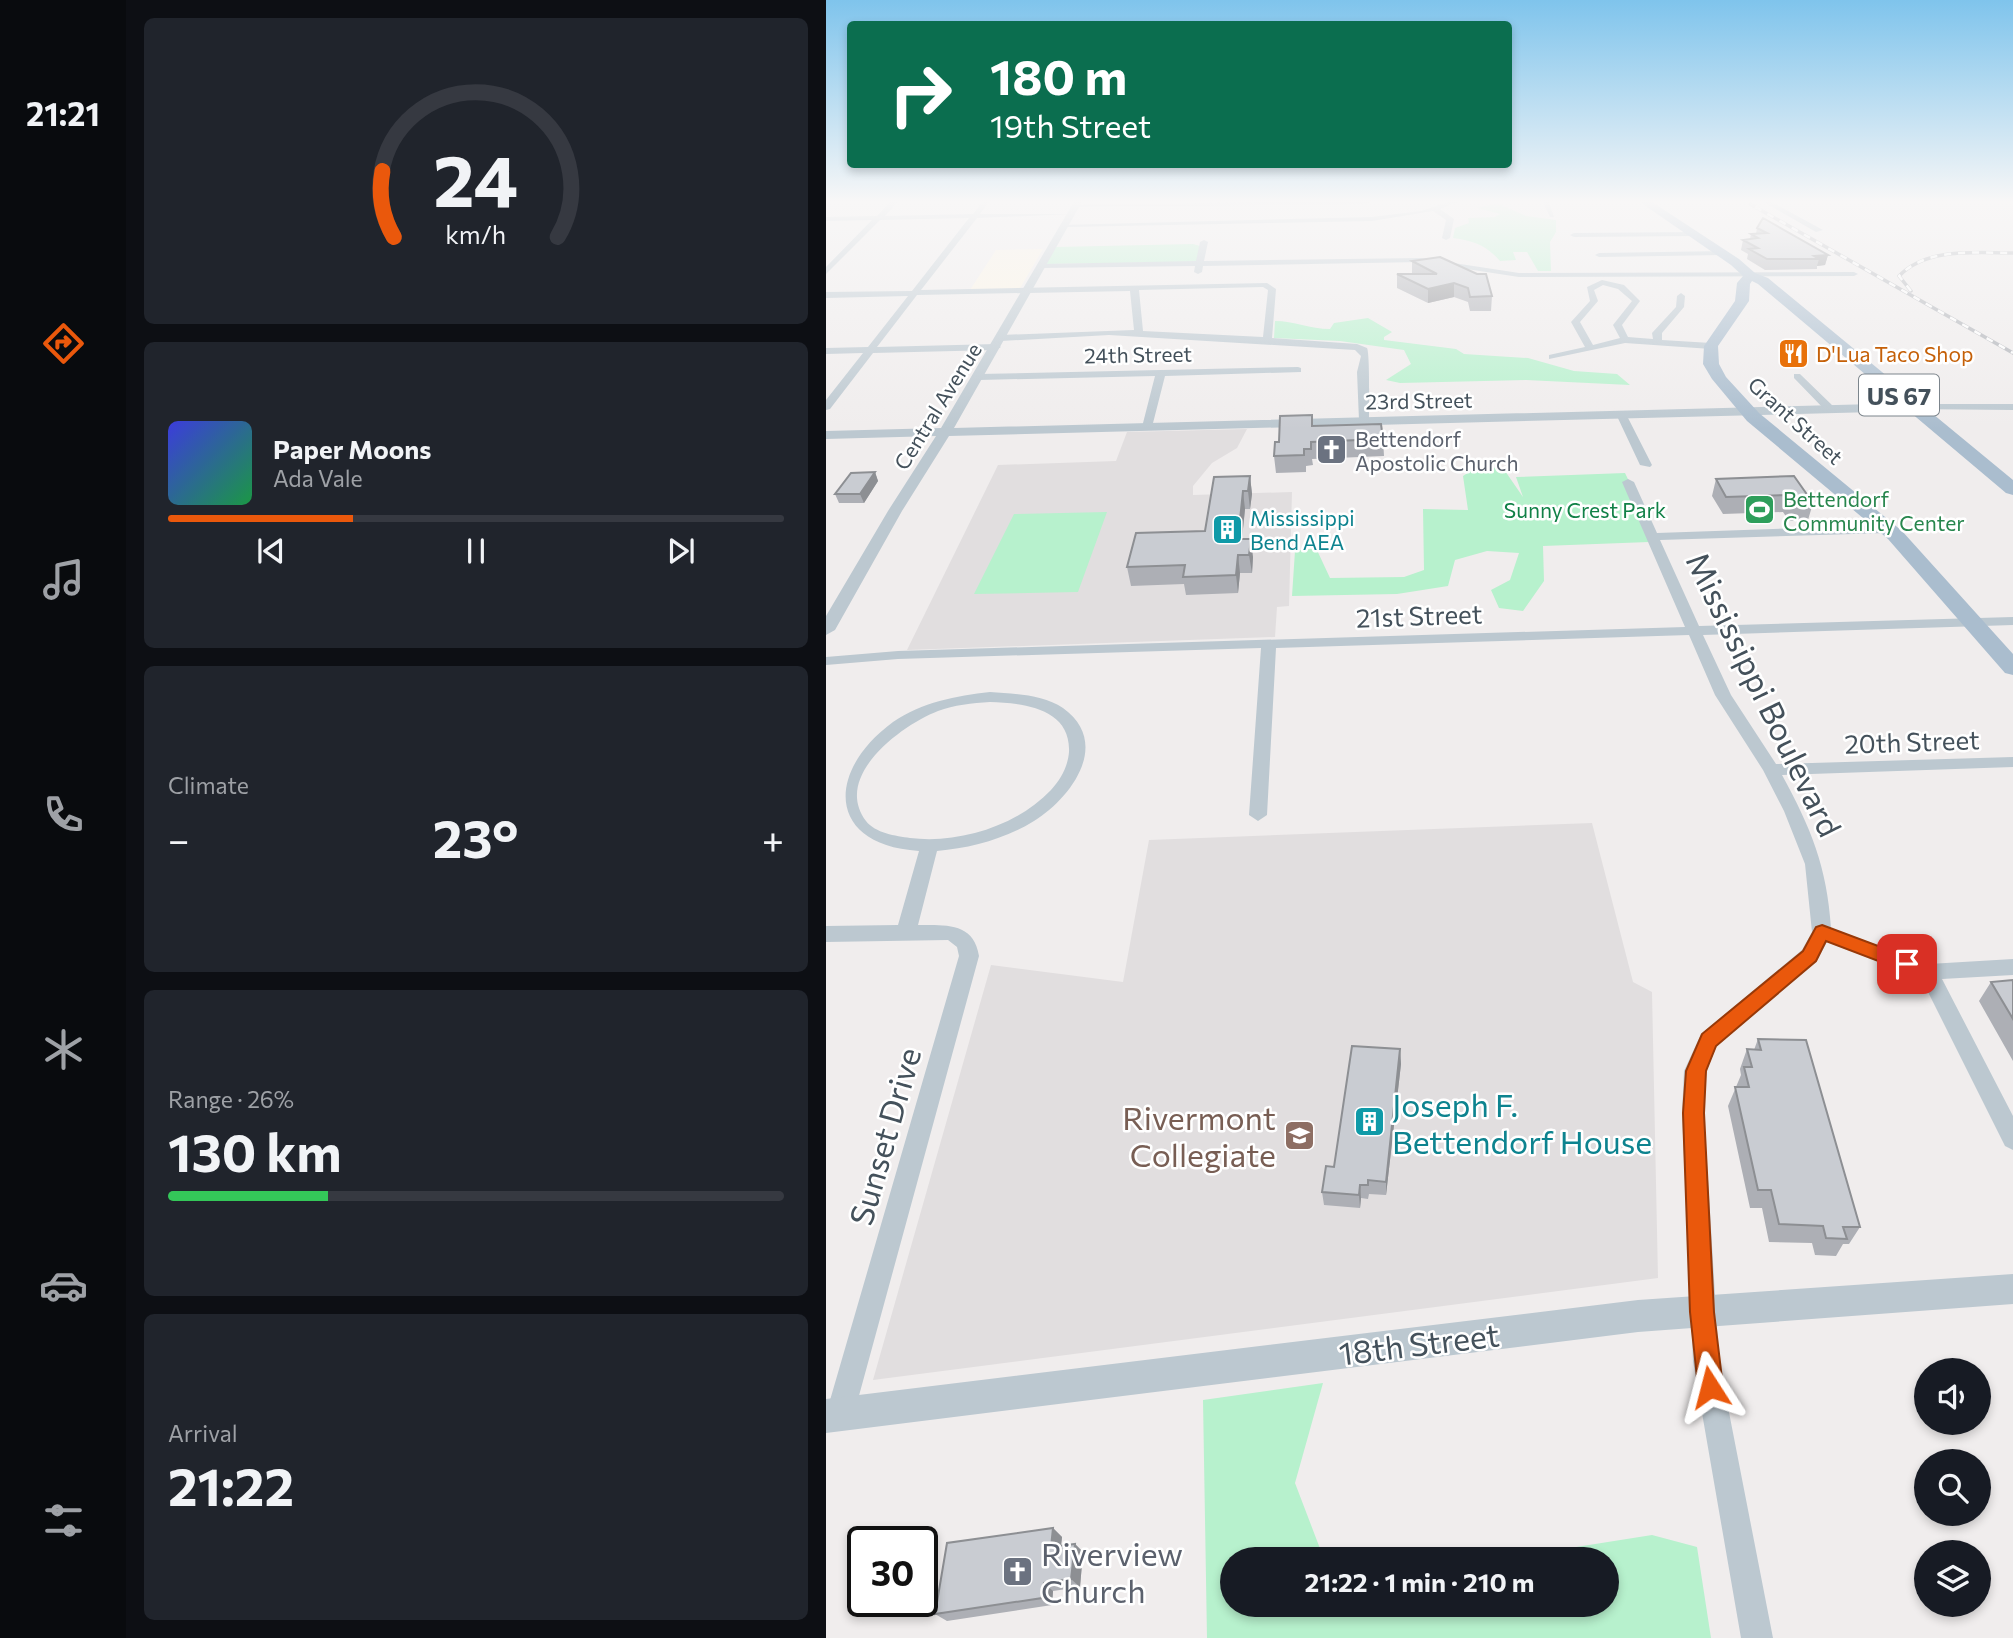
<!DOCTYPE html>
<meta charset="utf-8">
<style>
:root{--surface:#171b24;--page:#20242c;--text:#f1f3f6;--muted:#9ea1a6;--line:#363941;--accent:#ea580c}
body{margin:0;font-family:Commissioner,sans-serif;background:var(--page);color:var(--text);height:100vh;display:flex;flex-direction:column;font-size:26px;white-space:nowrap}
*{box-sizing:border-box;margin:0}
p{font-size:23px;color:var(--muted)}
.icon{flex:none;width:38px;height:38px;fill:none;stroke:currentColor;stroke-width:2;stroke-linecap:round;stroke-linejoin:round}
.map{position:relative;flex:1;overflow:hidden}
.panel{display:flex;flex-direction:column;gap:18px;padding:18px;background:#0d0f14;width:700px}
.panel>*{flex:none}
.top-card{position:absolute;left:21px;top:21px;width:665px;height:147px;border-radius:7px;box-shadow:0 4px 10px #0003;background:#0b6e4f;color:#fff;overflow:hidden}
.controls{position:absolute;left:1088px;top:1358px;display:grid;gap:14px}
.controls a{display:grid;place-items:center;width:77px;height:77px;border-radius:50%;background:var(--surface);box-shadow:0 4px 10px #0003;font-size:35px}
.speed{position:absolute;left:21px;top:1526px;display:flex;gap:14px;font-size:35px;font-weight:700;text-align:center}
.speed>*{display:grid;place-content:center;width:91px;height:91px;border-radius:50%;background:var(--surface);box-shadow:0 4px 10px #0003;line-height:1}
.speed .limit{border:4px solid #111;border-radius:10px;background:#fff;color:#111}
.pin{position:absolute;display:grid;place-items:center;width:60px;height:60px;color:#fff;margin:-30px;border-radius:14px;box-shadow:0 4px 10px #0006}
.me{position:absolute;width:77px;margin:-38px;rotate:351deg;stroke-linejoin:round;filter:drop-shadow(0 0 5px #0008)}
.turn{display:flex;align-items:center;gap:24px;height:147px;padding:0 28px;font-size:32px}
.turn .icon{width:91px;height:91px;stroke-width:2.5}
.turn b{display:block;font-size:49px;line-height:60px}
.big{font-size:52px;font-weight:700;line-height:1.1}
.panel .card{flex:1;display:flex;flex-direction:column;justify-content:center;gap:10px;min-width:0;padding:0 24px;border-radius:10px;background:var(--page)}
.panel .dial{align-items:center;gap:0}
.dial svg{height:182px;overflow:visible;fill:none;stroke:var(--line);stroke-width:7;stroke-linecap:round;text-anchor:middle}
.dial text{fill:var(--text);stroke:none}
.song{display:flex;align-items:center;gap:21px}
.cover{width:84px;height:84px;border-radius:10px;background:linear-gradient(135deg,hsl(240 70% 55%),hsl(140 70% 35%))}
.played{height:7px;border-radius:4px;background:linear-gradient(90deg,var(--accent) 30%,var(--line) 30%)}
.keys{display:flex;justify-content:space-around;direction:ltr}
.heat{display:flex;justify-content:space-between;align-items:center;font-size:38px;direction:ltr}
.charge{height:10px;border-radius:5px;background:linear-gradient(90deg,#34c759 26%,var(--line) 0)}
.trip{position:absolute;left:394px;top:1547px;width:399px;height:70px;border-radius:35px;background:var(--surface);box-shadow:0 4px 10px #0003;font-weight:700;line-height:70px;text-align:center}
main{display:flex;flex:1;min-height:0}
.tabs{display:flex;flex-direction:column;width:126px;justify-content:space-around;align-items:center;background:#090b0e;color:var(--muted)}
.tabs .icon{width:49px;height:49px}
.tabs .selected{color:var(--accent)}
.tabs b{font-size:32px;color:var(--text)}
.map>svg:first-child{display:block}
.commercial{fill:#fdf5e4}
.education{fill:#e1dedf}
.green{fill:#b7f1cd}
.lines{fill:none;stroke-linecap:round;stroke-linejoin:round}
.minor{fill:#bcc8d0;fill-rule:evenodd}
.tertiary{fill:#bcc8d0;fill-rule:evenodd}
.primary{fill:#aabdce;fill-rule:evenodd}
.rail-casing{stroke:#afb2b8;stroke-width:3.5}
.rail{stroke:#fff;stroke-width:2.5;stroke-dasharray:7;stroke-linecap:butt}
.wall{fill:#adafb5}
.shaded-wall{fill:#8d8f93}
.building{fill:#c9ccd2;stroke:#8d8f93;stroke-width:2}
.route{fill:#ea580c;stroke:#983908;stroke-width:2}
.labels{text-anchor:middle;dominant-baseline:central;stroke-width:5;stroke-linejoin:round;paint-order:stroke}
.far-food-label{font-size:21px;fill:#c56008;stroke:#fff;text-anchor:start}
.far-street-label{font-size:21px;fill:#44515b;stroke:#fff}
.far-worship-label{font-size:21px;fill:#5b616d;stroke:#fff;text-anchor:start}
.far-leisure-label{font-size:21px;fill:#27864d;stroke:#fff;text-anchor:start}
.far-park-label{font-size:21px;fill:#118147;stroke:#fff}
.far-culture-label{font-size:21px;fill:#0d838f;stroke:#fff;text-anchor:start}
.shield{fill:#fff;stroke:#7c858c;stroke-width:2}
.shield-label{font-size:24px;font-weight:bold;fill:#44515b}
.street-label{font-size:26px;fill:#44515b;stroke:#fff}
.near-street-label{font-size:32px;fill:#44515b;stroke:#fff}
.near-culture-label{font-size:32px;fill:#0d838f;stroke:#fff;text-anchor:start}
.near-education-label{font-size:32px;fill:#785e54;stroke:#fff;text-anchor:end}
.near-worship-label{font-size:32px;fill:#5b616d;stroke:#fff;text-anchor:start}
</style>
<main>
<nav class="tabs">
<b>21:21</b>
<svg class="icon selected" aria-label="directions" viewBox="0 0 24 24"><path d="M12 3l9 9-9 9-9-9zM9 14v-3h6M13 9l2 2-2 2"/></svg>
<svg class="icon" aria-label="music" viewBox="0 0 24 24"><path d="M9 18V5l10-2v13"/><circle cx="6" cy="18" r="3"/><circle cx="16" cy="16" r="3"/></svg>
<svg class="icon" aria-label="phone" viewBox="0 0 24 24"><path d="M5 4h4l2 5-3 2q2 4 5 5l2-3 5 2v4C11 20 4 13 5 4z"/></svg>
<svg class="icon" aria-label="climate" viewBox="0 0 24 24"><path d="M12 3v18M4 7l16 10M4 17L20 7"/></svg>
<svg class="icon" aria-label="car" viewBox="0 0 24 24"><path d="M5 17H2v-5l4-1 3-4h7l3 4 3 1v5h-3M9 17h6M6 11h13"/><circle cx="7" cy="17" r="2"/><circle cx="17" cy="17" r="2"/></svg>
<svg class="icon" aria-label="filters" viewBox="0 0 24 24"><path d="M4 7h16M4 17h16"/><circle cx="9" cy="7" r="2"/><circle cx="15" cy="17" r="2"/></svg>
</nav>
<section class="panel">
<div class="card dial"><svg viewBox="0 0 100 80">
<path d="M14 69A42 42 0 1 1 86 69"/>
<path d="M14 69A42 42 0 0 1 9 40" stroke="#ea580c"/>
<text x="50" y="56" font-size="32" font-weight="700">24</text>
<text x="50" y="72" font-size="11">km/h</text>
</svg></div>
<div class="card">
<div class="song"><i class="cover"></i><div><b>Paper Moons</b><p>Ada Vale</p></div></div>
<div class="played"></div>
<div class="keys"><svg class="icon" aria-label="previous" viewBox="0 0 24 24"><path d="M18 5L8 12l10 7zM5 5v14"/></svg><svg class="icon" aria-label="pause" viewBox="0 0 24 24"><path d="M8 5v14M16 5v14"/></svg><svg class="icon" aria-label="next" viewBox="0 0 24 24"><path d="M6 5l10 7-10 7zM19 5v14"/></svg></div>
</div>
<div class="card"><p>Climate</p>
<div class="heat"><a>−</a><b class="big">23°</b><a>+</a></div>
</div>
<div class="card"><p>Range · 26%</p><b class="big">130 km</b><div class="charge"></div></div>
<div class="card"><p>Arrival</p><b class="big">21:22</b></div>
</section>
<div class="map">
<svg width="1187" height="1638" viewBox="0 0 1187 1638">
<rect width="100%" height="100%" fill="#f0eded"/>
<!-- commercial -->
<path class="commercial" d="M217,249l-24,41h-49l26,-40z"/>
<!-- education -->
<path class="education" d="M421,429l-10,19 -25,15 -19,23v9l99,-3 -3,114 -12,1 -2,30 -368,13 91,-185 118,-4 11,-29z
M766,823l41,159 19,10 6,286 -785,102 118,-415 132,17 26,-142z"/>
<!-- green -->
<path class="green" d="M671,203l29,13 30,4v12l-6,10 1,29h-13l-11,-19h-14l3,8 -16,1c-14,-16 -26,-20 -47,-23l2,-10 14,-5 -1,-5 27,-1 5,-3 -23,-6z
M367,244l7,2 -2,15 -5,1 -147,2 9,-17z
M542,318l24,14 -8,5v3l72,9 8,5 64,4 46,13 43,3 13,11 -104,-5 -126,3 -14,-3 25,-16 -7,-14 -64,-9 -66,-3 1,-17c19,0 35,8 55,8l4,-6z
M651,467l26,1 20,29 -7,-20 109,-4 29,60 -5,9 -106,4 1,35 -21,30 -24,-3 -8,-18 19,-10 9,-27 -32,-2 -32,9 -7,26 -51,8 -105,2 3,-45 21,-3 14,30 74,-1 20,-7 -1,-61 45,1 -5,-34z
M281,512l-29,80 -104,2 40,-80z
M497,1383l-28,100 29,76h-92v46h374v-46h-106l152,-24 45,12 14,91h-504l-4,-238z"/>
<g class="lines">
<!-- minor -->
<path class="minor" d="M66,200h7l-14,16 88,-2 11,-14h6l-10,14h94l-97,4 -56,72 346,-7 9,6 -4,49 85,6 10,4c3,6 2,59 2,72l-5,3 -5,-3 -2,-48 4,-16 -6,-6 -246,-15 -108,6 -5,-3 5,-3 133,-5 -4,-39 -213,4 -40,52 119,-3 5,3 -5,3 -123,3 -43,56 -4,1v-10l37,-47 -37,1v-6l42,-1 40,-51 -82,2v-6l86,-1 57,-73 -89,2 -54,54v-7l46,-47 -46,1v-4l51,-1zM437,287l5,3 -5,47 -120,-6 -4,-41z
M548,200l-9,4 -293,3 3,-2z
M628,200h9l-23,9 14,10 -4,19 -4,2 -4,-2 4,-18 -13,-9 -61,10 -307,6 -4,-2 311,-8 49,-6z
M716,200h6l6,17h-4z
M934,200h8l55,30 -7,2z
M871,232l-3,4 -120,1 -4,-2 4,-2z
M378,240l4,2 -4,19 217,-3 98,15 335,-1 4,2 -4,2 -335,1 -98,-15 -218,4 -1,6 -4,2 -4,-2 1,-6 -153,2 -4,-2 4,-2 154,-3 4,-19z
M900,251l-3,4 -124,2 -4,-2 4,-2z
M776,280l22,5 16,16 -18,24 6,12 25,2 -1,-6 24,-26 1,-11 4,-3 4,3 -1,11 -22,26v7l49,3 5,3 -5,3 -86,-6 -76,16v-4l36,-8 -14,-25 19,-21 -3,-14zM777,285l15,4 14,12 -19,24 7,13 -27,7 -13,-23 18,-21 -4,-11z
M472,367l3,1v4l-136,4 -13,51 -5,3 -5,-3 13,-51 -176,4 -5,-3 5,-3z
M968,374h6l34,33v4h-8l-32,-33z
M1087,404h100v6l-104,-1 -1,-2z
M795,411l5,3 26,51 -2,2 -10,-2 -24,-51z
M802,479l6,3 23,51 230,-8 6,4 -6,4 -227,7 39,86 314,-9v8l-310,10 28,60 45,69 237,-7v10l-231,8c29,53 45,92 49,153l98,36 84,-5v16l-71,4 71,137v34l-8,-4 -84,-168 -94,-36 -11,20 -99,84 -11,25 -2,42 15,248 54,277h-32l-48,-277 -11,-248 2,-42 17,-37 101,-84 10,-18 -7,-68 -21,-53 -21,-41 -48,-75 -26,-60 -413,13 -9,167 -9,6 -9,-6 12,-167 -363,11 -72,6v-8l72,-6 787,-24 -63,-145z
M164,692c24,2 52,2 73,16 49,35 8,90 -29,113 -29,18 -63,27 -97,30l-19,74c27,0 56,-3 61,31l-125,458 -4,10 -10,4 -10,-4 -4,-10 133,-458 -2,-9 -9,-7 -122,2v-16l72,-1 21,-74c-93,-6 -93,-80 -26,-129 29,-20 63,-26 97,-30zM164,702c33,1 81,6 79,50 -1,14 -8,27 -18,38 -34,36 -92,54 -141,48 -14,-2 -35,-5 -44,-17 -34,-45 36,-96 72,-110 16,-6 34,-8 52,-9z"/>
<!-- tertiary -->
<path class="tertiary" d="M249,200h8l-129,228 959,-25 6,4 -6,4 -964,25 -47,75 -67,119 -9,5v-19l62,-105 48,-75 -110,3v-8l115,-3z
M1187,1274v30l-375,28 -812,101v-34l812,-99z"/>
<!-- primary -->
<path class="primary" d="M811,200h12l90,59 16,14 13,5 245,202v15l-7,-2 -248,-209 -6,-3 -2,3 -1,17 -31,45 1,18 7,13 33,36 143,118 111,123v21l-8,-2 -117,-134 -141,-118 -35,-42 -9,-15 1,-18 31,-45 2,-18 6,-7 -12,-11z"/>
<defs>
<path id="rail" d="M917,200l270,153
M1085,291l-12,-15c28,-29 77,-23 114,-23"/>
</defs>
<!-- rail casing -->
<use href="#rail" class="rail-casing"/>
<!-- rail -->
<use href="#rail" class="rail"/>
</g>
<!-- wall -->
<path class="wall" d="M931,228l71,27 -3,10 -8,1v3l-52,1 -18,-11 1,-5 -7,-4 2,-10 7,-1 1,-5h5z
M586,261l80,35 -1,15h-21l-2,-9 -14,-5 -26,6 -31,-15v-14h15z
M486,415l1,11 70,13 1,17 -72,3 1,6 -7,1v6l-30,1 -2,-17 5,-14z
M49,472l3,9 -14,22h-25l-4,-9z
M424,476l2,18 -2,15h-5l-3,30 11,18 -1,16h-12l-2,20 -52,2 -2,-11 -53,2 -4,-19 78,-36z
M968,476l19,27 -5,17 -19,1 -6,-9 -60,2 -11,-18 4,-17z
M1187,980v81l-34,-60 12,-19z
M932,1039l102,188 -11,17h-6l-7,12 -21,-1 -3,-12 -43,-1 -7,-34h-12l-22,-102 13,-31 -1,-6 7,-20 7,1z
M574,1049l1,15 -15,131 -17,-1 -1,5 -7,-1 -1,10 -36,-3 -2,-13 12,-25z
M227,1528l9,9 -1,8 14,-1 8,8 -3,35 -27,4 -1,14 -105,16 -12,-7z"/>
<!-- shaded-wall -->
<path class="shaded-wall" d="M1002,255l-3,10 -8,1 2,-7 -5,-3z
M628,283v14l-26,6v-14z
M49,472l3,9 -14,22 -4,-9z
M424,476l2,18 -2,15 -2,-18z
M417,491l2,18 -5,48 -2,-18z
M425,539l2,18 -1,16 -3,-18z
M412,555l2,18 -2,20 -2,-18z
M574,1049l1,15 -15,131v-13z
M534,1185l1,13 -1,10 -1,-13z
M227,1528l9,9 -2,18 -9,-8z
M249,1544l8,8 -3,35 -9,-8z
M218,1583l9,8 -1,14 -10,-7z"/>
<!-- building -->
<path class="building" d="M937,218l65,37 -14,1 5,3h-52l-18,-10 9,-1 -15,-8 15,-2 -7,-4 16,-1 -10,-5z
M614,257l37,17h9l6,22 -22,1 -2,-9 -14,-5 -26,6 -31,-15h40l-25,-13z
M486,415v11l69,-2 2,15 -72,3v7h-7v6l-30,1 1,-14h4l1,-26z
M49,472l-15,22h-25l16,-21z
M424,476l-2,15h-5l-5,48h13l-2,16h-11l-2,20 -53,2 2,-12 -58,2 9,-34 69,-2 9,-54z
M968,476l19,27h-19l-6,-8 -62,2 -10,-18z
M1187,980v39l-22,-37z
M932,1039l48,1 54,187h-17l4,12 -21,-1 -3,-12 -44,-2 -8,-34h-13l-23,-103h14l-5,-20h8l-5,-18 14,1z
M526,1046l48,3 -14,133 -18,-2v5h-8l-1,10 -37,-3 4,-26 8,1z
M227,1528l-2,19 24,-3 -4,35 -27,4 -2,15 -107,16 12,-71z"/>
<!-- sky -->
<linearGradient id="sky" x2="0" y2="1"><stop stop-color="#7fc4ec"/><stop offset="0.47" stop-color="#f8f7f7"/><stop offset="1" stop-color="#f8f7f7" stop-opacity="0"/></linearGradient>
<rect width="1187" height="429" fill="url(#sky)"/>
<!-- route -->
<path class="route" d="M996,925l91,34 3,5 -3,5 -6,3 -81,-31 -10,20 -100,85 -10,25 -2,42 10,199 9,75 -4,8 -9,4 -8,-4 -4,-8 -8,-75 -7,-199 3,-42 16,-37 101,-83 13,-24z"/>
<!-- icons -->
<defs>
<symbol id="restaurant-square" viewBox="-11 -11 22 22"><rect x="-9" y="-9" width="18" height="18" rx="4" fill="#e8710a" stroke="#fff"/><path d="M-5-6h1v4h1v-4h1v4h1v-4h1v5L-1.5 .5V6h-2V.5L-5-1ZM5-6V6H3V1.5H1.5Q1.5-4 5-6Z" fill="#fff"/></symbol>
<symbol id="church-square" viewBox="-11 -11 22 22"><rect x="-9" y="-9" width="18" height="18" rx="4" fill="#6b7280" stroke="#fff"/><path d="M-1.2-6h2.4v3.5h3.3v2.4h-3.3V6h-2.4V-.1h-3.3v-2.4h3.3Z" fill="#fff"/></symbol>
<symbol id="stadium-square" viewBox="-11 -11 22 22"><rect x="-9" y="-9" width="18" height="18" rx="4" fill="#2e9e5b" stroke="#fff"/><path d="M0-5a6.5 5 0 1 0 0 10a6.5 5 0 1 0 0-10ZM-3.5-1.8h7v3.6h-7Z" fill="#fff"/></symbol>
<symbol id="building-square" viewBox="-11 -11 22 22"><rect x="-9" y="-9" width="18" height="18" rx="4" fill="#0f9aa8" stroke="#fff"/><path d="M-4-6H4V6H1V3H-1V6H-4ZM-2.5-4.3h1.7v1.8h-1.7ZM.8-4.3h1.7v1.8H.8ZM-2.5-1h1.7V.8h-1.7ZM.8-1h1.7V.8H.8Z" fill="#fff"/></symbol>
<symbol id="school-square" viewBox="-11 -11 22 22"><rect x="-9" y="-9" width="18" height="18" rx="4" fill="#8d6e63" stroke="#fff"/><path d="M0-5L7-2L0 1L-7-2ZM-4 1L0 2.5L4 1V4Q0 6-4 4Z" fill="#fff"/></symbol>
</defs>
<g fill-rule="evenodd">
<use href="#restaurant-square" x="950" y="336" width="35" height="35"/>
<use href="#church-square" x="488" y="432" width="35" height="35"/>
<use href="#stadium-square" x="916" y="492" width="35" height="35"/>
<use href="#building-square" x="384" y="512" width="35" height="35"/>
<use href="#building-square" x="526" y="1104" width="35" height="35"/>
<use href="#school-square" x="456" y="1118" width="35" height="35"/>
<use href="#church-square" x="174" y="1554" width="35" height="35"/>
</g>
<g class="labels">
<!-- far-food labels -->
<g class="far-food-label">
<text x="990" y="353">D'Lua Taco Shop</text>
</g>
<!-- far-street labels -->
<g class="far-street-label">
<text transform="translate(312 354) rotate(-1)">24th Street</text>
<text transform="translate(593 400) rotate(-1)">23rd Street</text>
<text transform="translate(111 406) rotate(-58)">Central Avenue</text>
<text transform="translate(970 420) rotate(42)">Grant Street</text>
</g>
<!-- far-worship labels -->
<g class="far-worship-label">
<text x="529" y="438">Bettendorf<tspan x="529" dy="24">Apostolic Church</tspan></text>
</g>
<!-- far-leisure labels -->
<g class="far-leisure-label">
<text x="957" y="498">Bettendorf<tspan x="957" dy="24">Community Center</tspan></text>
</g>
<!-- far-park labels -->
<g class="far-park-label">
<text x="759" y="509">Sunny Crest Park</text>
</g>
<!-- far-culture labels -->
<g class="far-culture-label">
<text x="424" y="517">Mississippi<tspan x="424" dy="24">Bend AEA</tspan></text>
</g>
<!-- shield labels -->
<rect class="shield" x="1033" y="374.5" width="80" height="41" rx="5"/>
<g class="shield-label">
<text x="1073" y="395">US 67</text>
</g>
<!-- street labels -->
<g class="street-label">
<text transform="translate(593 615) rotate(-2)">21st Street</text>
<text transform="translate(1086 741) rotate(-2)">20th Street</text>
</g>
<!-- near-street labels -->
<g class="near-street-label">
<text transform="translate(939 694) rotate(64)">Mississippi Boulevard</text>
<text transform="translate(58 1136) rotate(-74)">Sunset Drive</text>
<text transform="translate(593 1343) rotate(-7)">18th Street</text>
</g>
<!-- near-culture labels -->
<g class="near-culture-label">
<text x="566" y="1104">Joseph F.<tspan x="566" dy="37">Bettendorf House</tspan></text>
</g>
<!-- near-education labels -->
<g class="near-education-label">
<text x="450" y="1117">Rivermont<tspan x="450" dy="37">Collegiate</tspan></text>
</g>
<!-- near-worship labels -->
<g class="near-worship-label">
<text x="215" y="1553">Riverview<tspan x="215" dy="37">Church</tspan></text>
</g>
</g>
</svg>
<div class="controls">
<a><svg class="icon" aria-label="sound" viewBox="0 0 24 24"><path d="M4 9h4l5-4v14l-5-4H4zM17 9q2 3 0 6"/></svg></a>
<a><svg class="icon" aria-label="search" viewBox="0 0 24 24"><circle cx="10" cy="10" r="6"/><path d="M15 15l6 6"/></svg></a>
<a><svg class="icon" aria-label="layers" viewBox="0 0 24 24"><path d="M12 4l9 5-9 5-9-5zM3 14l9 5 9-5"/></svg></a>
</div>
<div class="speed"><div class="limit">30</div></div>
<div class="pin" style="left:1081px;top:964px;background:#d93025"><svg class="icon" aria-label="arrive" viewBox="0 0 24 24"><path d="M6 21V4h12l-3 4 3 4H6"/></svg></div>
<svg class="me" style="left:884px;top:1387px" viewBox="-20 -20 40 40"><path d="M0-17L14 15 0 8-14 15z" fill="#ea580c" stroke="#fff" stroke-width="4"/></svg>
<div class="trip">21:22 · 1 min · 210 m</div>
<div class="top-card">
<div class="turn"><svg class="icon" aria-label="right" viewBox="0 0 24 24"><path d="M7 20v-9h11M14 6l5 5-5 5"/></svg><div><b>180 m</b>19th Street</div></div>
</div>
</div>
</main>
